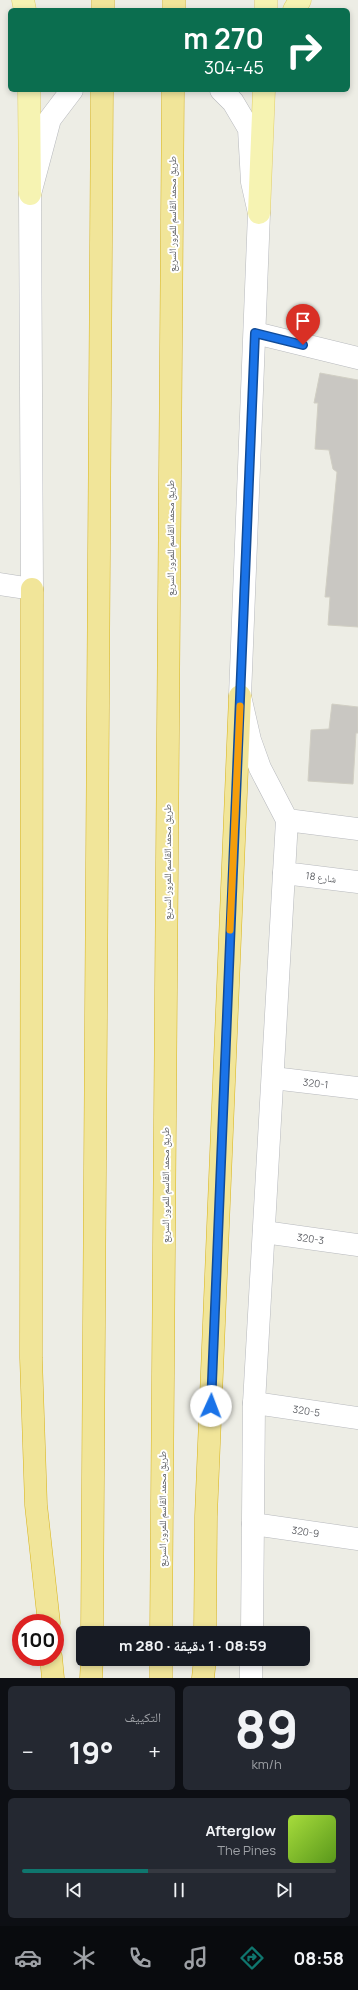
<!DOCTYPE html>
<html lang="ar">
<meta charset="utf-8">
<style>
:root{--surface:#171b24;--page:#242831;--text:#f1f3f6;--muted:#9ea1a6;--line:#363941;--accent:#0f766e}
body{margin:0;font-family:Manrope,"Noto Naskh Arabic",sans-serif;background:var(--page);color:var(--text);direction:rtl;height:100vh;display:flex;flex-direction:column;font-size:15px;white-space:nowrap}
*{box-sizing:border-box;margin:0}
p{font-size:13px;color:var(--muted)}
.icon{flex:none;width:22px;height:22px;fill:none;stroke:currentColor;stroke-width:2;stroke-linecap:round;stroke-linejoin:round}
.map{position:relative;height:1678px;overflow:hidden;direction:ltr}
.side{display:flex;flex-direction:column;gap:8px;padding:8px;background:#0d0f14;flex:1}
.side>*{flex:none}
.hud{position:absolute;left:8px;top:8px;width:342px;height:84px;border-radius:6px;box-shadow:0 2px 6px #0003;direction:rtl;background:#0b6e4f;color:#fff;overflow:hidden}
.speed{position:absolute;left:12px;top:1614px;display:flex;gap:8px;font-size:20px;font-weight:700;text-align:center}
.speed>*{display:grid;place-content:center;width:52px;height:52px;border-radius:50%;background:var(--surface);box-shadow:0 2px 6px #0003;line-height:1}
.speed .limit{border:6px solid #d22;background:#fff;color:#111}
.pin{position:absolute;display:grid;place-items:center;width:34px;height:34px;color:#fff;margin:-41px -17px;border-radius:50% 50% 50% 0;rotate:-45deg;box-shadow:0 0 4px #0007}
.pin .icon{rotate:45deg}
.me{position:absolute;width:44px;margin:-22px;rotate:2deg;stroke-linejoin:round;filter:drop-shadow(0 0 3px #0008)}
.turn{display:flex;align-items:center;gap:14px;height:84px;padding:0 20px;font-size:18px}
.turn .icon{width:52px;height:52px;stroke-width:2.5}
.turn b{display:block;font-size:28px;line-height:34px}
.big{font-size:30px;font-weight:700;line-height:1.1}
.side .widget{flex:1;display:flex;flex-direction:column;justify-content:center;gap:6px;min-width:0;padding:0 14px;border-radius:6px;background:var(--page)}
.side .dial{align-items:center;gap:0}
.dial b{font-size:52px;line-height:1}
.song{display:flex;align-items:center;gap:12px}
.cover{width:48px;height:48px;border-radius:6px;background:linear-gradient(135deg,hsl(80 70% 55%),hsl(90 70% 35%))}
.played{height:4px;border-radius:2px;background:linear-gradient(90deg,var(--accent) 40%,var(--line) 40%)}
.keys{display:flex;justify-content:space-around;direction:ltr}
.heat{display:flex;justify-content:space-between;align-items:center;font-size:22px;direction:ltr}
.side .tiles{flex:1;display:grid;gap:8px;grid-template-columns:1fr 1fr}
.widget:last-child{grid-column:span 2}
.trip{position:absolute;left:76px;top:1626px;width:234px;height:40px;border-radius:6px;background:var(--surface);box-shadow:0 2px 6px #0003;font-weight:700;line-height:40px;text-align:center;direction:rtl}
.tab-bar{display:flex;height:64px;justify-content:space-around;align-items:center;background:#090b0e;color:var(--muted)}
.tab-bar .icon{width:28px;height:28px}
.tab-bar .selected{color:var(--accent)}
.tab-bar b{font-size:18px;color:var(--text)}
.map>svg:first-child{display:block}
.building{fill:#c9c7c2;stroke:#d1cfc4}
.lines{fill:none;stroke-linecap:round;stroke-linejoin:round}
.minor-casing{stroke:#b7b9bd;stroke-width:23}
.tertiary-casing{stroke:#b7b9bd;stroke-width:23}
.primary-casing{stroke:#e1ce6b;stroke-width:23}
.motorway-casing{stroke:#d8b41a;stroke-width:23}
.minor{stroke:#fff;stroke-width:22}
.tertiary{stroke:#fff;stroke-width:22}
.primary{stroke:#f6f3b2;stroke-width:22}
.motorway{stroke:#f1e599;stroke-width:22}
.route-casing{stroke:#114b97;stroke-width:10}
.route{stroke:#1a73e8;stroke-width:7}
.slow{stroke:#f59e0b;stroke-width:7}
.labels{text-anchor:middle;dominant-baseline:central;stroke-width:4;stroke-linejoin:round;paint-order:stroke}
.street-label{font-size:10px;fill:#5d5f64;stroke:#fff}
</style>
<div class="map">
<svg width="358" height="1678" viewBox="0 0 358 1678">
<rect width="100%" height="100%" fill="#edede5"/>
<!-- building -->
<path class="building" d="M320,373l38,7v247l-30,-2 2,-28h-5l12,-125 -4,-3 -4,-19 -14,-1 3,-46h-4z
M332,704l26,3v26h-2l-3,51 -45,-3 3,-51 18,-1z"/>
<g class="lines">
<defs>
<g id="minor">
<path d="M255,333l103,25"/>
<path id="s1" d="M273,1078l85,10"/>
<path id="s2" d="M264,1232l94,13"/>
<path id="s3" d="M254,1403l104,15"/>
<path id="s4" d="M253,1524l105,15"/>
<path d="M252,1633l2,-230 30,-530"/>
<path d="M251,1678v-19"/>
</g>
<path id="tertiary" d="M221,90l12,12 16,27 3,53 7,31 -19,483 10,44 10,28 27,52 -3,53 74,9
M0,584l32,5 -2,-395 20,-75 22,-29
M287,820l71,9"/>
<path id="primary" d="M23,0l2,10
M266,10v-10
M294,10l6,-10
M29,90l1,104
M259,213l5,-123"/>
<path id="motorway" d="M103,10v-10
M174,10v-10
M32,589l-1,769 5,147 13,118
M92,1633l10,-1543
M161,1633l12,-1543
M205,1633l1,-117 34,-820
M51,1657l2,21
M91,1678l1,-19
M161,1678v-19
M203,1678l2,-19"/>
</defs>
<!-- minor casing -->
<use href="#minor" class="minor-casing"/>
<!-- tertiary casing -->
<use href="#tertiary" class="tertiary-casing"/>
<!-- primary casing -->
<use href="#primary" class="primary-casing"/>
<!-- motorway casing -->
<use href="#motorway" class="motorway-casing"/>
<!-- minor -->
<use href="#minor" class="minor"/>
<!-- tertiary -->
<use href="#tertiary" class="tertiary"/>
<!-- primary -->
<use href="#primary" class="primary"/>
<!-- motorway -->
<use href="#motorway" class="motorway"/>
</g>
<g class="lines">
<defs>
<path id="route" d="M211,1406l44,-1073 48,12"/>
</defs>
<!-- route casing -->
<use href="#route" class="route-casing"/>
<!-- route -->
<use href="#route" class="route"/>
<!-- slow -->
<path class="slow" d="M230,930l10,-224"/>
</g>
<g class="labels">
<!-- street labels -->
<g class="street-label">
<text transform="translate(172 214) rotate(-90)">طريق محمد القاسم للمرور السريع</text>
<text transform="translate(170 538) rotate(-90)">طريق محمد القاسم للمرور السريع</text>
<text transform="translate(167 862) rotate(-90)">طريق محمد القاسم للمرور السريع</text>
<text transform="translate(321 877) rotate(7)">شارع 18</text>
<text stroke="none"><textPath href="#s1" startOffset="43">320-1</textPath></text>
<text transform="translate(165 1185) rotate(-90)">طريق محمد القاسم للمرور السريع</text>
<text stroke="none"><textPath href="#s2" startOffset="47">320-3</textPath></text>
<text stroke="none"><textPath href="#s3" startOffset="53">320-5</textPath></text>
<text transform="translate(162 1509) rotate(-90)">طريق محمد القاسم للمرور السريع</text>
<text stroke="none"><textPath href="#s4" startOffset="53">320-9</textPath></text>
</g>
</g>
</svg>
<div class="speed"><div class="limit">100</div></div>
<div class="pin" style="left:303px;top:345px;background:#d93025"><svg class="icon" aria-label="arrive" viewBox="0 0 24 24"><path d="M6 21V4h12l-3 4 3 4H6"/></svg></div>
<svg class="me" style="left:211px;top:1406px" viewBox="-20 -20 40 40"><circle r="19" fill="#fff"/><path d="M0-13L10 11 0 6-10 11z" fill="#1a73e8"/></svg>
<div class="trip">08:59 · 1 دقيقة · 280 m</div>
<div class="hud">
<div class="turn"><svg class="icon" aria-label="right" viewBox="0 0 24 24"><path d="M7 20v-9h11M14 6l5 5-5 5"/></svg><div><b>270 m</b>304-45</div></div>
</div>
</div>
<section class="side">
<div class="tiles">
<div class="widget dial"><b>89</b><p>km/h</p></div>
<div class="widget"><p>التكييف</p>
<div class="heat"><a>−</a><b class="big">19°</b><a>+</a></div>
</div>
<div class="widget">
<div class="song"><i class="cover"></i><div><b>Afterglow</b><p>The Pines</p></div></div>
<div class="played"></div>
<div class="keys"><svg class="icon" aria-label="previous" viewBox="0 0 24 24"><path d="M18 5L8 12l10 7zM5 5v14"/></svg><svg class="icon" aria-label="pause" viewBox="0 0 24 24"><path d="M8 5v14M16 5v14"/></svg><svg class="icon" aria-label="next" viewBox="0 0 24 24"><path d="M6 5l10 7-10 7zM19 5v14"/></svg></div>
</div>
</div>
</section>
<nav class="tab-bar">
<b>08:58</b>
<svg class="icon selected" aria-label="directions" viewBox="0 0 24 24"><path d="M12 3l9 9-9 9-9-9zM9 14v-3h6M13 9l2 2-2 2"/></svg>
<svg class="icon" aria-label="music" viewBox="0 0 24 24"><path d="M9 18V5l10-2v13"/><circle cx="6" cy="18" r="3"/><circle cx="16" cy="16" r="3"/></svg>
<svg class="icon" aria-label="phone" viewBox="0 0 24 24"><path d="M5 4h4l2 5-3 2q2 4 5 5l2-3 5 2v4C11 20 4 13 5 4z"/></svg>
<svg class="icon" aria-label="climate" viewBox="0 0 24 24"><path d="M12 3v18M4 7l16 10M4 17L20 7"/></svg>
<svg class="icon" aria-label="car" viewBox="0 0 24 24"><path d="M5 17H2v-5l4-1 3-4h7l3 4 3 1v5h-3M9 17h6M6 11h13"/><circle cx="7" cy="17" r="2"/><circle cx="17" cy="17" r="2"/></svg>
</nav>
